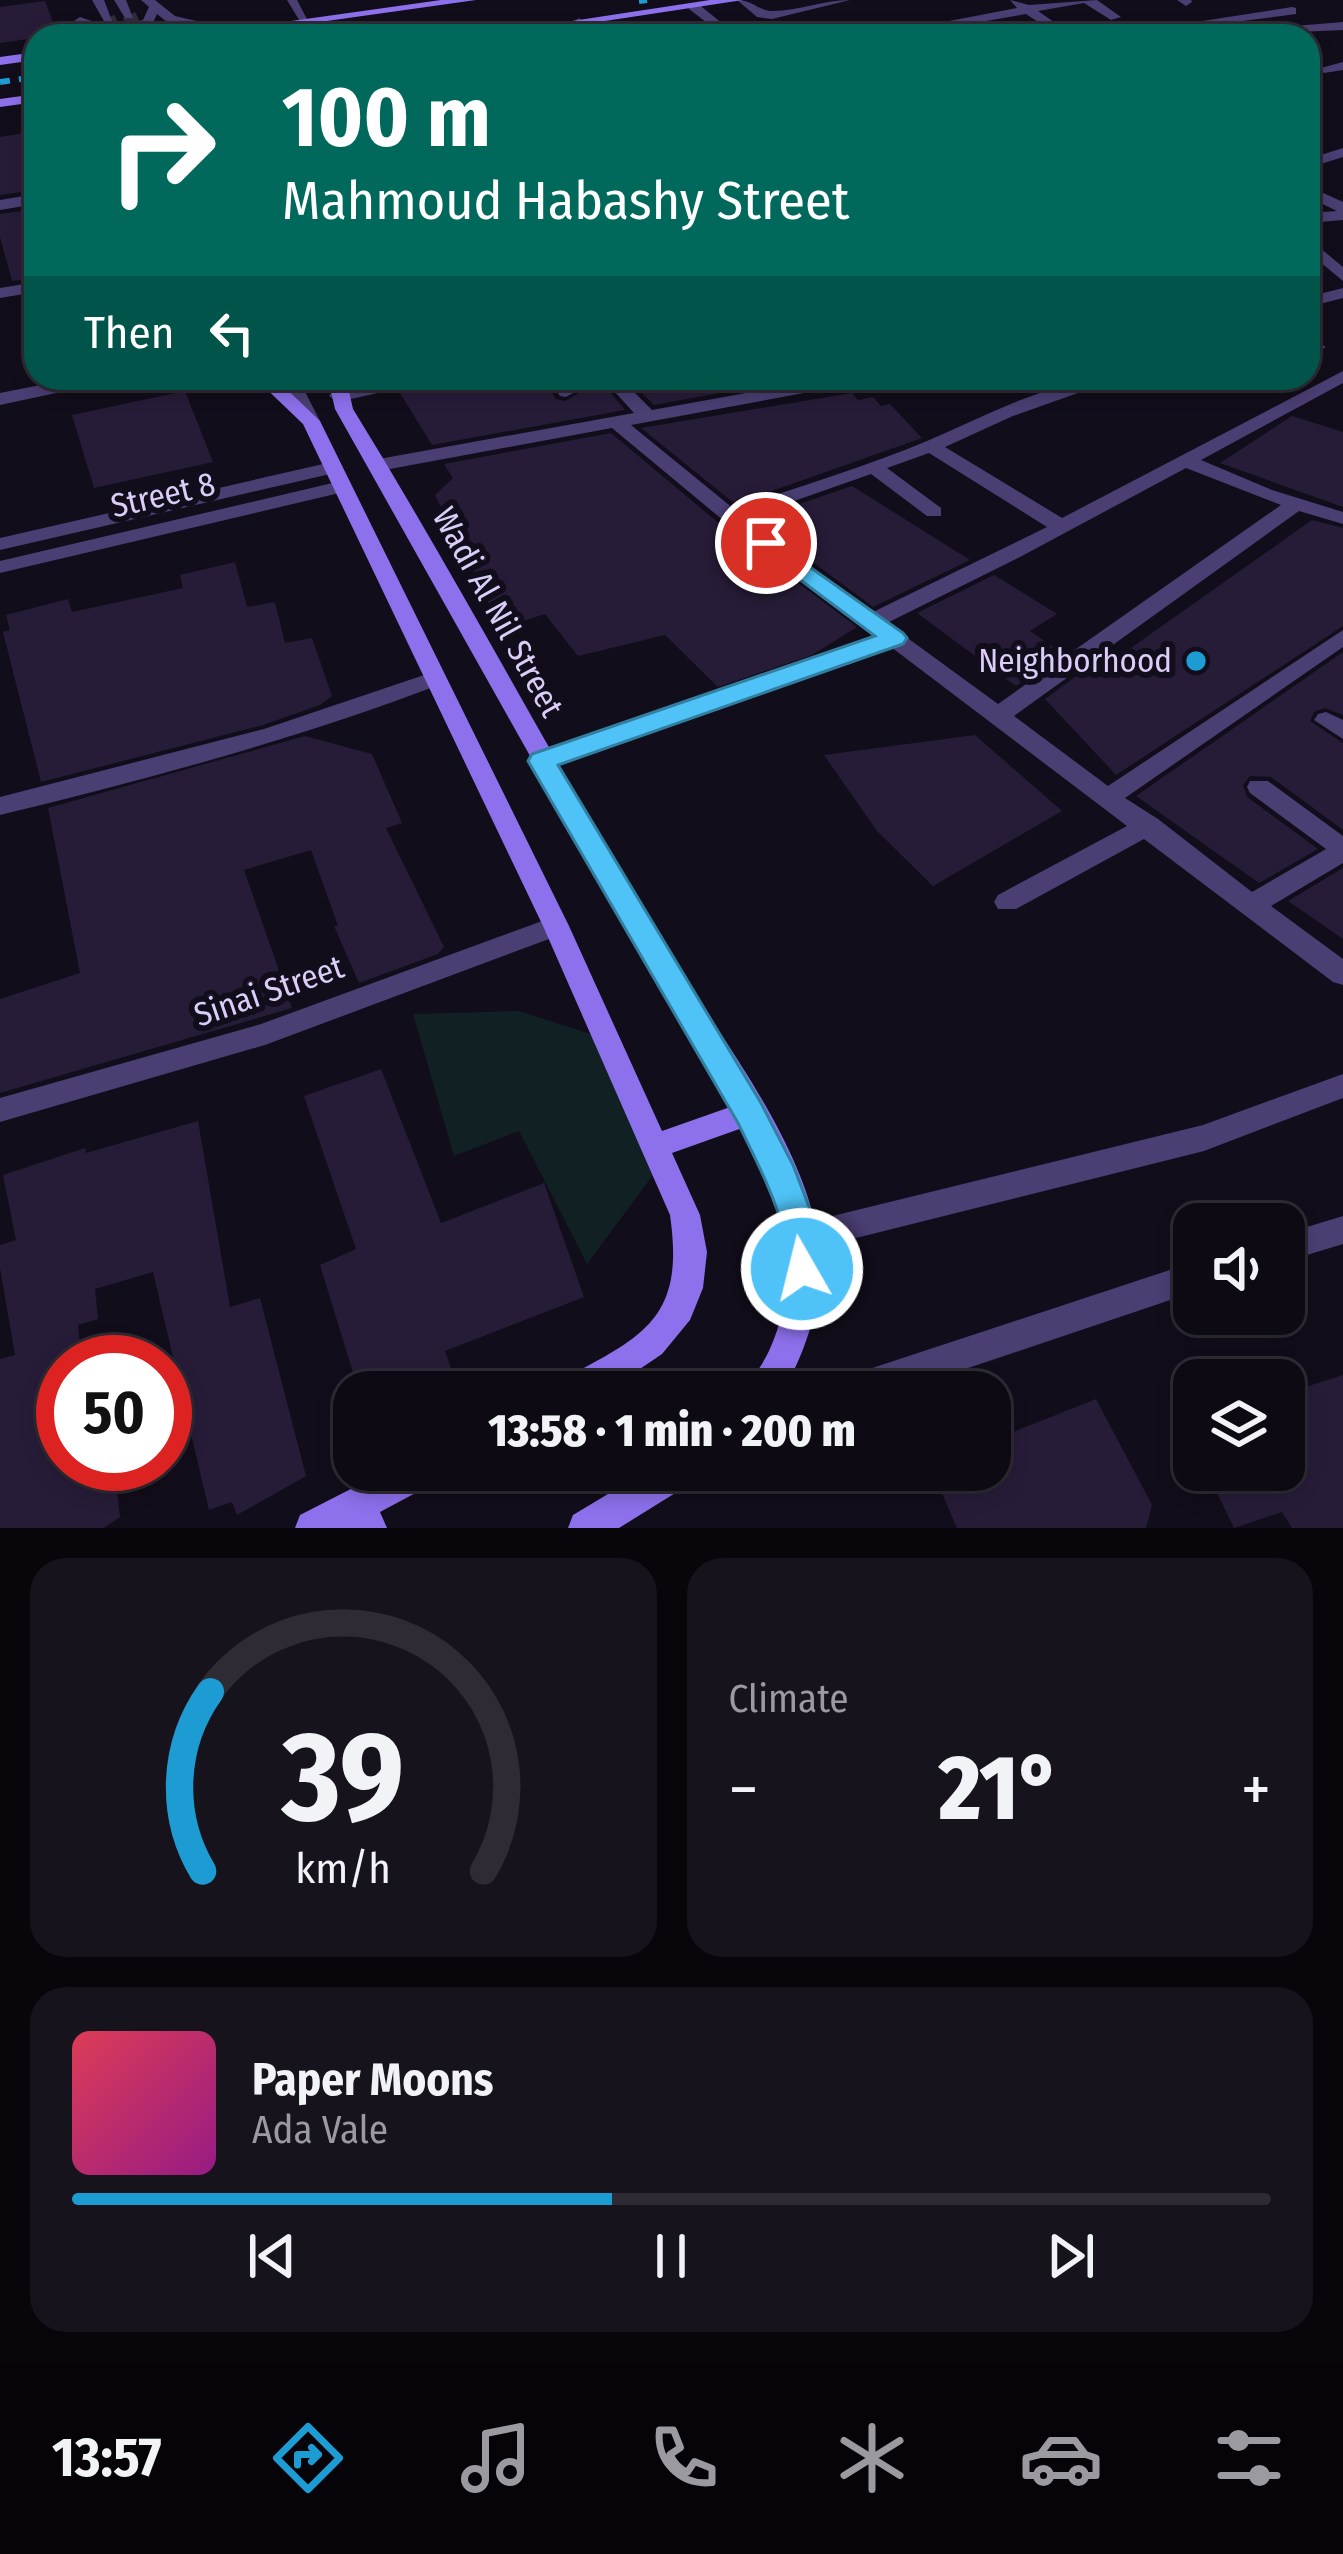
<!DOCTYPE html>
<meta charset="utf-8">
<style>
:root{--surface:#0e0a14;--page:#17131d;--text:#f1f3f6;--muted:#9b9aa0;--line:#2e2b34;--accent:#1d9cd4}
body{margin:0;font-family:"Fira Sans Condensed",sans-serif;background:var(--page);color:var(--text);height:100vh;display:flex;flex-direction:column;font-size:45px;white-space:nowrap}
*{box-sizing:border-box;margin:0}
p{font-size:39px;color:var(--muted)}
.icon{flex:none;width:66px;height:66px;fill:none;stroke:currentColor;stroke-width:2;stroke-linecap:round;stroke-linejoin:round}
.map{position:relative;height:1528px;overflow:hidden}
.side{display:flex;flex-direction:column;gap:30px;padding:30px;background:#08060b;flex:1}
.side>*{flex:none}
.top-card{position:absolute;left:24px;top:24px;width:1296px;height:366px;border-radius:36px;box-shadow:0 6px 18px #0003,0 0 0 3px var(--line);background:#00695c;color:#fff;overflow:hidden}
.buttons{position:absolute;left:1173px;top:1203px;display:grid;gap:24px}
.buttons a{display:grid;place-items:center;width:132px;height:132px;border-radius:24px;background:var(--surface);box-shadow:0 6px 18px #0003,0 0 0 3px var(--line);font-size:60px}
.speed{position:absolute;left:36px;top:1335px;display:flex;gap:24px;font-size:60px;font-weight:700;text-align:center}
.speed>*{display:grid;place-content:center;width:156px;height:156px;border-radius:50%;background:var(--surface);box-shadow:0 6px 18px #0003,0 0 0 3px var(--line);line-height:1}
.speed .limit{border:18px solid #d22;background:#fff;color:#111}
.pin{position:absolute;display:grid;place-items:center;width:102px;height:102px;color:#fff;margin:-51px;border:6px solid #fff;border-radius:50%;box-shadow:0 3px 12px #0007}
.me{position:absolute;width:132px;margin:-66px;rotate:352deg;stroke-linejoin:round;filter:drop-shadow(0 0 9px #0008)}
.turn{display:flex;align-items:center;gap:42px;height:252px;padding:0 60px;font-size:54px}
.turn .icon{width:156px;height:156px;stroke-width:2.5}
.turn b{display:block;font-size:84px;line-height:102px}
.then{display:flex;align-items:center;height:114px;padding:0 60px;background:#0003;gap:24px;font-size:45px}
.big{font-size:90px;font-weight:800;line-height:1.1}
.side .tile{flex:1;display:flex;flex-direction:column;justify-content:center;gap:18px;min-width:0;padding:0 42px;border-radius:36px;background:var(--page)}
.side .dial{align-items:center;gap:0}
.dial svg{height:312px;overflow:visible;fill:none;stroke:var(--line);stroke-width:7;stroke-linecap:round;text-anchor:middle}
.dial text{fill:var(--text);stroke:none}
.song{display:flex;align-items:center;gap:36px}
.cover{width:144px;height:144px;border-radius:18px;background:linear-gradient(135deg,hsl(350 70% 55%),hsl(310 70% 35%))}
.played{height:12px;border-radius:6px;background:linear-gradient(90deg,var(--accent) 45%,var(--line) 45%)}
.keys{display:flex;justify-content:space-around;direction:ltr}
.heat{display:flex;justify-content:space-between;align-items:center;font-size:66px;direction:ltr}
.side .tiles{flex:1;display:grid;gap:30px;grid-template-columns:1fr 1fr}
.tile:last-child{grid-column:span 2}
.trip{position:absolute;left:333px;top:1371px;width:678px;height:120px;border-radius:36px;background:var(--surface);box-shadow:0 6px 18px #0003,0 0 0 3px var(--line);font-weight:800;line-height:120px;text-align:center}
.tabs{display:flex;height:192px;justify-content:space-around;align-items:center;background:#060408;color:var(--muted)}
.tabs .icon{width:84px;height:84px}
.tabs .current{color:var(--accent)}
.tabs b{font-size:54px;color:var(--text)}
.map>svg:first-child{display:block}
.green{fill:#112023}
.building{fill:#271c38}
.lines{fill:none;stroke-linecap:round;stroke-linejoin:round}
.tertiary-tunnel{stroke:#302a3b;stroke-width:14;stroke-dasharray:14 8;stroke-linecap:butt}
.service{fill:#4b3e73;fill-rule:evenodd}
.minor{fill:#4b3e73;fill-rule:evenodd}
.tertiary{fill:#4b3e73;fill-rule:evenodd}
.secondary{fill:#8d70ec;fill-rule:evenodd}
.rail{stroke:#1d9cd4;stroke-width:6;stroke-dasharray:10 9;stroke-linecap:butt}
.route{fill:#4fc3f7;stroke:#337fa1;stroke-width:3}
.poi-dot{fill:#1d9cd4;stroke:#120d1a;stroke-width:4.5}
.labels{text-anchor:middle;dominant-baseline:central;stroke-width:12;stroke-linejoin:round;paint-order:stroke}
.street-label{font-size:33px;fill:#dbcdf8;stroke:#120d1a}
.poi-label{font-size:33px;fill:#dbcdf8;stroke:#120d1a;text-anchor:end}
</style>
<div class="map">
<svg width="1343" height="1528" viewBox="0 0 1343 1528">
<rect width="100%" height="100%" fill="#120d1a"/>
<!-- green -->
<path class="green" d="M519,1011l75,24 59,140 -66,89 -68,-133 -65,25 -41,-142z"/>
<!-- building -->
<path class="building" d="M45,1l13,34 -58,8v-36z
M36,131v59l-36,5v-58z
M36,209v69l-24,3 -12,-44v-23z
M433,378h109l14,21 9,2 14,-8 -9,-15h46l-6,14 15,18 -193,35 -32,-52 27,-7z
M660,378h142l-148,27 -14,-14z
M185,391l28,71 -119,26 -22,-73z
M852,393l6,7 15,-3 8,9 9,-2 32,34 -187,66 -94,-76z
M1292,416l51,16v75l-123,-44z
M611,433l110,92 136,102 -45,28 -94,32 -53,-52 -87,21 -33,-42 -44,14 -66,-133 18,-17 -9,-14z
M852,486l118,74 -97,47 -118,-88z
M1312,520l31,8v98l-227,149 -71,-76 41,-30 8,5z
M235,562l12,45 28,-5 10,41 27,-5 20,58 -12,9 -57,20 -222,57 -38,-150 7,-2 -4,-15 62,-16 4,13 111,-24 -3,-13z
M994,575l63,39 -27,17 32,22 -46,33 -99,-73z
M1343,652v63l-18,-7 -11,4 -4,9 33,22v87l-72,-53 -21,-1 -7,9 4,12 71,52 -59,34 -123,-87z
M975,735l87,76 -129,75 -56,-55 -53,-76z
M305,736l67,18 30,69 -16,5 58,119 -6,7 -79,29 -25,-57h4l-27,-76 -67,20 48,138 -292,85v-94l80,-26 -32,-165z
M1343,868v71l-55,-38z
M381,1069l60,154 103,-40 40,114 -139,54 14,41h-100l-39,-127 36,-16 -52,-153z
M198,1121l32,186 30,-9 46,178 -69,39 -5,-13 -23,8 -56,-238 -58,17 3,30 -20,6 4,37h-19v102h51l6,53 -16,11h-104v-169l15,-4 -15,-87v-23l16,-5 -13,-65 82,-27 1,5z
M1343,1375v153h-51l-10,-16 -48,16 -28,-58h78v-76z
M1096,1399l56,106 -6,23h-189l-25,-58h58v-29z"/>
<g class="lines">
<!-- tertiary-tunnel -->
<path class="tertiary-tunnel" d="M129,15l10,21
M108,18l9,18"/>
<!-- service -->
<path class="service" d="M287,0h10l12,23h-8z"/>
<!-- minor -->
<path class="minor" d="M737,0c15,0 22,11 36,11 26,0 50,-11 77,-11l-78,19 -15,-2z
M1010,0l19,5 68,-5 24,17 -10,3 -27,-17 -46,8 36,25h-15l-33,-22 -127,22h-28l146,-28z
M1177,0h14l1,2 -6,4z
M689,3h8l41,33h-14l-35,-27z
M1292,7l4,1v6l-84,11 9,7 122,-10v8l-133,6 -14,-14z
M579,18l22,18h-14l-14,-14z
M1343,62v8l-19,3 -7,-4z
M1343,148v9l-35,11v-9z
M1308,186l35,16v18l-35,3v-10l29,-2 -29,-14z
M36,194v10l-36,6v-10z
M1308,238l35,29v14l-35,-29z
M36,282v10l-36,6v-10z
M1343,288v10l-35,9v-10z
M1308,338l18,9 -9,5 -9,-3z
M1343,371v12l-142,77 71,30 71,22v12l-44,-13 -285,205 94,70 235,-156v17l-218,151 33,21 94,73 74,-43 -76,-56 -3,-6 3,-6h18l75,55v27l-72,43 72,53v26l-10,-3 -189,-143 -128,70h-18l-4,-7 4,-7 129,-69 -236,-179 -341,120h-16l-4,-6 4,-6 343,-118 -153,-116 -112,-93 -233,43 -10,-6 10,-6 255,-46 -20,-22 5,-10 37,-3 -24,12 20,20 176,-32h39l-9,5 -227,42 103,84c64,-22 130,-42 193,-68 61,-26 126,-63 193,-63l-107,38 -68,31 117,71zM929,453l118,74 -174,85 -127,-94 125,-44 56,42h14v-8l-54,-40zM1186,468l95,37 -283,199 -111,-81 133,-66z
M76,378h36l-9,5 -103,22v-12z
M395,378h34l-3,4 -88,20 -9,-6 3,-4z
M546,378h18l11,14 -9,5 -6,-1z
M332,462l7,2v8l-339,78v-12z
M341,481l7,2v8l-348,82v-12z
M433,672l11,7 -3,5c-144,55 -292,95 -441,131v-18l264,-68z
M1326,712l17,8v19l-29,-19 4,-6z
M556,916l9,3 4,7 -4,7 -300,112 -265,77v-24l261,-74z
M1343,1074v24l-139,53 -400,100 -11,-4 -5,-10 5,-10 11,-4 399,-98z
M1343,1216v28l-59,18v-28z
M1194,1262v30l-297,100h-66l5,-12 12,-4z"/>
<!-- tertiary -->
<path class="tertiary" d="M92,0h12l8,21h-8z
M114,0h12l7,18h-8z
M141,0h14l20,16 64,15 -6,4 -66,-13 -10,-8 -5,11c-26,9 -54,14 -78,-4l6,-4c23,9 39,10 63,3l6,-13z
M280,378h18l22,43 -2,4h-14z"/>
<!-- secondary -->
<path class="secondary" d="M441,0h35l-255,36h-36z
M710,0h33l-237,36h-33z
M36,52v8l-36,5v-8z
M36,94v8l-36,5v-8z
M255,378h20l45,43 249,505 93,205 71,-25 -91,-151 -307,-546 -7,-31h18l7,31c107,174 202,354 306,529 54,91 138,191 159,297 10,52 -10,112 -35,157h-37c6,-15 16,-26 23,-41 35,-77 15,-153 -24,-224l-73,26 28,62 7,37 -4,36 -13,32 -28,34 -56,38h-50l5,-12c84,-44 124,-62 109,-165l-127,-289 -240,-502z
M388,1470h53l-5,12 -56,30 7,16h-92l5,-13z
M648,1470h50l-5,12 -74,46h-51l5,-13z"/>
<!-- rail -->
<path class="rail" d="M639,1l8,-1
M0,82l36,-5"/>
</g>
<!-- route -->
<path class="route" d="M766,536l137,97 4,5 -4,6 -345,121 203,338 32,62 28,73 -6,43 -13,5 -13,-5c-7,-17 -1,-32 -5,-49 -10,-38 -29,-74 -46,-109l-210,-362 4,-7 343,-118 -117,-88 -4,-5z"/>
<!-- markers -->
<circle class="poi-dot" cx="1196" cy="661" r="12"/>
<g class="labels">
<!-- street labels -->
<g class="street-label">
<text transform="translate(163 495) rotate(-13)">Street 8</text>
<text transform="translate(498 612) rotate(61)">Wadi Al Nil Street</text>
<text transform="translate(269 991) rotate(-19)">Sinai Street</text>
</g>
<!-- poi labels -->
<g class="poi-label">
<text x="1172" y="661">Neighborhood</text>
</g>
</g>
</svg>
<div class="buttons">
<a><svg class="icon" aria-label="sound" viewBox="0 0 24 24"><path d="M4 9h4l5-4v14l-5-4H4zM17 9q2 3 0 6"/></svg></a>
<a><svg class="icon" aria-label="layers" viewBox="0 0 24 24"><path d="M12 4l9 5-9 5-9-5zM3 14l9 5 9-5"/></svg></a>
</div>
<div class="speed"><div class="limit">50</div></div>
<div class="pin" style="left:766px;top:543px;background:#d93025"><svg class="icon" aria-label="arrive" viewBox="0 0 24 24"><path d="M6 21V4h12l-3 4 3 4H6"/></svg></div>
<svg class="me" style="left:802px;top:1269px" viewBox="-20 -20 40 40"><circle r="17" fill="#4fc3f7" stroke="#fff" stroke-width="3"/><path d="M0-11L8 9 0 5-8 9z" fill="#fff"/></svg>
<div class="trip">13:58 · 1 min · 200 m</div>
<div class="top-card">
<div class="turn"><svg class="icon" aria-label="right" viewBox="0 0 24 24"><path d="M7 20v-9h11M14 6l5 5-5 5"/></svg><div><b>100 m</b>Mahmoud Habashy Street</div></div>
<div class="then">Then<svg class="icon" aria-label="left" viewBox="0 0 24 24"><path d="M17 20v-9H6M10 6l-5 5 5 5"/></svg></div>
</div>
</div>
<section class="side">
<div class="tiles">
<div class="tile dial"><svg viewBox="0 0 100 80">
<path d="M14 69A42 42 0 1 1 86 69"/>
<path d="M14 69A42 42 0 0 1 16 23" stroke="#1d9cd4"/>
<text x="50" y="56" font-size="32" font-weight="700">39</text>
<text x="50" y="72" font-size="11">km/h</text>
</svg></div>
<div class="tile"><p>Climate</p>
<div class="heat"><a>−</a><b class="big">21°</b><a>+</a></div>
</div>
<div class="tile">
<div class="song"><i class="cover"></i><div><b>Paper Moons</b><p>Ada Vale</p></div></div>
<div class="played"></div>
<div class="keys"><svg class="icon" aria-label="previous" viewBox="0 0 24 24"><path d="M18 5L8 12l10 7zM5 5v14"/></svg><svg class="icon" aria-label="pause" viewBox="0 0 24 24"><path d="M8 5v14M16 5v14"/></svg><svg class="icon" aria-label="next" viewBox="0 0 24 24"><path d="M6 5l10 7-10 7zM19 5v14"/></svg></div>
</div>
</div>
</section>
<nav class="tabs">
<b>13:57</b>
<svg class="icon current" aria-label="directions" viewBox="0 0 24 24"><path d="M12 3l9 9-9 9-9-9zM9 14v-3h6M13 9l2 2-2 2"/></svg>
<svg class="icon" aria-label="music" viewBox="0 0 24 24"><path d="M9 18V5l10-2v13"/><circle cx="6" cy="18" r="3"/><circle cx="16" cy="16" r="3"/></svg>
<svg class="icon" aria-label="phone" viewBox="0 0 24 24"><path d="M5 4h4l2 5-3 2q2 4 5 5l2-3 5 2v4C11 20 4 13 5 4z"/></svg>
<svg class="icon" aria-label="climate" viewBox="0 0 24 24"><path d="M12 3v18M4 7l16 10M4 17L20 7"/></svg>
<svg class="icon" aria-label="car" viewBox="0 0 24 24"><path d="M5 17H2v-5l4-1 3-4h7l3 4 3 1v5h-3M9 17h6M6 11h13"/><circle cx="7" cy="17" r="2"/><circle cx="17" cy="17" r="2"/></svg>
<svg class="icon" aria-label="filters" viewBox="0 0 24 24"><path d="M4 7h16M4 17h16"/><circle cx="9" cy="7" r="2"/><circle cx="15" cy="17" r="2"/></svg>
</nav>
